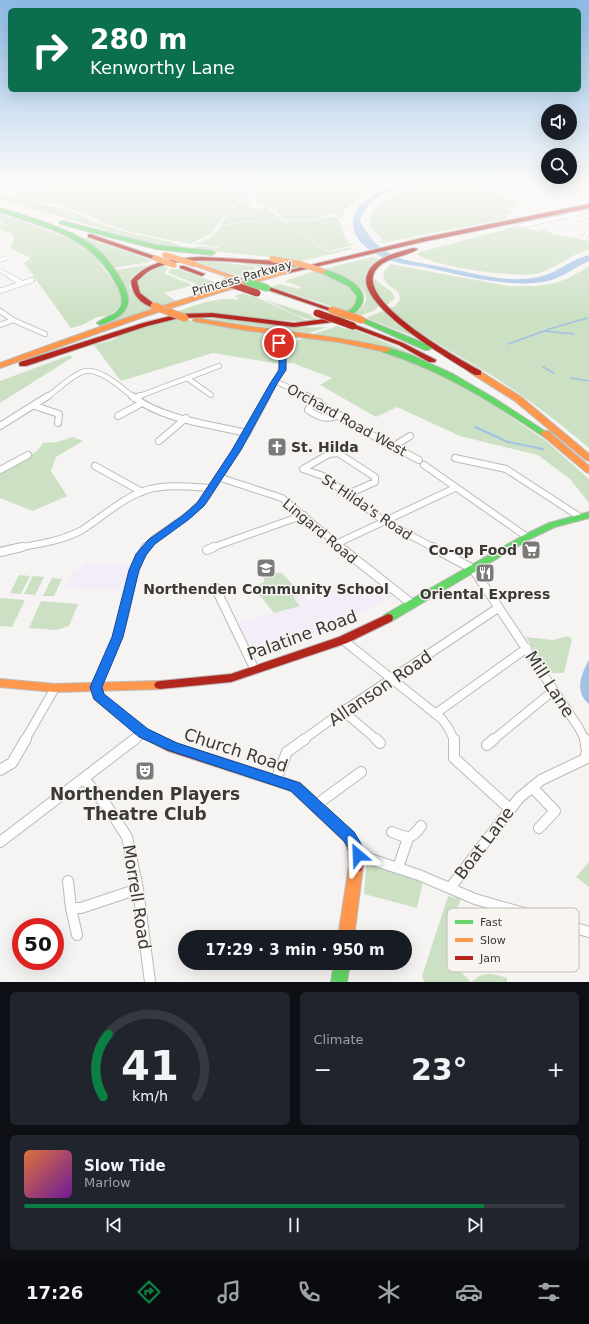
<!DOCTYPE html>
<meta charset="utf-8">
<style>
:root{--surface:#171b24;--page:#20242c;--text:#f1f3f6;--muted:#9ea1a6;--line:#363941;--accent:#0b8043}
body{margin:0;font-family:"DejaVu Sans",sans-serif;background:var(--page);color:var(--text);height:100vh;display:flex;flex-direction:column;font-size:15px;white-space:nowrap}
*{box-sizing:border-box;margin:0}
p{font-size:13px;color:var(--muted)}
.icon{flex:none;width:22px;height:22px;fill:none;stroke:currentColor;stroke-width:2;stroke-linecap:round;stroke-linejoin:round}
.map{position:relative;height:982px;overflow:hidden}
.details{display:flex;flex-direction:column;gap:10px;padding:10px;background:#0d0f14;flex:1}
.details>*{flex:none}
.top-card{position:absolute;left:8px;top:8px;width:573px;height:84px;border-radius:6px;box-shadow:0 4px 16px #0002;background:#0b6e4f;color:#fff;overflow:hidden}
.controls{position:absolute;left:541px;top:104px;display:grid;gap:8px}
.controls a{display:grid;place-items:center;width:36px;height:36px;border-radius:50%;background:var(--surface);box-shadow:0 4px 16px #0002;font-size:20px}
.speed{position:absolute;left:12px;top:918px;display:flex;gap:8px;font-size:20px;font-weight:700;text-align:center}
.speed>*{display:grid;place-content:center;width:52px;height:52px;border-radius:50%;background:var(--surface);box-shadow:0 4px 16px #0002;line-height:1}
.speed .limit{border:6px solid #d22;background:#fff;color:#111}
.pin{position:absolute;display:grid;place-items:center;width:34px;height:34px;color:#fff;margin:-17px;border:2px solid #fff;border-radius:50%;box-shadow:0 1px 4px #0007}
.me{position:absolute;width:44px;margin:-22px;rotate:334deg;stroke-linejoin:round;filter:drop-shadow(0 0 3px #0008)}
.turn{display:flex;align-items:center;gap:14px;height:84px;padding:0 16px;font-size:18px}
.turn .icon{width:52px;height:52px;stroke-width:2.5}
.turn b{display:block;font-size:28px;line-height:34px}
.big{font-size:30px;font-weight:600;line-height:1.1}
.details .widget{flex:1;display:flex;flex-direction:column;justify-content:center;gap:6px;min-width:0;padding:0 14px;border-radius:6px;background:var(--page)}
.details .dial{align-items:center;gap:0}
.dial svg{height:104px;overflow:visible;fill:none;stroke:var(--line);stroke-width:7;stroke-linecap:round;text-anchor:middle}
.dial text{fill:var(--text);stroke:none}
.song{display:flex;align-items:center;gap:12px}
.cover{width:48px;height:48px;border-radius:6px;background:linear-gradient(135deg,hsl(20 70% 55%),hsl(280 70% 35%))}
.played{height:4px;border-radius:2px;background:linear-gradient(90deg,var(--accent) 85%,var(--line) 85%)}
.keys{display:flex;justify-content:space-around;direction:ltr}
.heat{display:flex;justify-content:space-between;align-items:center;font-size:22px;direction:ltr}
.details .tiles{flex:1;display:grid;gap:10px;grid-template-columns:1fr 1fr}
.widget:last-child{grid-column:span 2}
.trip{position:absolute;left:178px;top:930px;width:234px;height:40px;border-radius:20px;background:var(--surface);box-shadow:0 4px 16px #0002;font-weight:600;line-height:40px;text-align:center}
.menu{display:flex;height:64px;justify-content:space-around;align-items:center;background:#090b0e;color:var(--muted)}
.menu .icon{width:28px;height:28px}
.menu .active{color:var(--accent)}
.menu b{font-size:18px;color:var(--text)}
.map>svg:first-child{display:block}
.commercial{fill:#f3edf8}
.green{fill:#cce0c3}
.water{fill:#a2c2e4}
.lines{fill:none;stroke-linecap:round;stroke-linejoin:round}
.stream-far1{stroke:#a2c2e4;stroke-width:1.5}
.stream{stroke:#a2c2e4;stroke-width:2}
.street-far4-casing{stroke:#bbbab8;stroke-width:4.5}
.street-far3-casing{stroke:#bbbab8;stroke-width:6}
.street-far2-casing{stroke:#bbbab8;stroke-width:8}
.street-far1-casing{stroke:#bbbab8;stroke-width:10}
.street-casing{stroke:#bbbab8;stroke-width:12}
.fast-casing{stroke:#bbbab8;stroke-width:2}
.slow-casing{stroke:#bbbab8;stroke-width:2}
.jam-casing{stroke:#bbbab8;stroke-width:2}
.street-far4{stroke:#fefdfd;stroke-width:3.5}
.street-far3{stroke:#fefdfd;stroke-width:4.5}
.street-far2{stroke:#fefdfd;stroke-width:6}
.street-far1{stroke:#fefdfd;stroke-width:8}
.street{stroke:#fefdfd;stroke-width:10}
.fast{fill:#63d668;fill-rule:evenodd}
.slow{fill:#ff974d;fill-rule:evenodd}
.jam{fill:#b3261e;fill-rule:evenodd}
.fast-bridge-casing{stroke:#c3b6b2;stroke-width:8;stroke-linecap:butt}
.slow-bridge-far1-casing{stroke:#c3b6b2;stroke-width:6;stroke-linecap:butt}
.slow-bridge-casing{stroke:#c3b6b2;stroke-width:8;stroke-linecap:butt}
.jam-bridge-casing{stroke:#c3b6b2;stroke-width:8;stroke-linecap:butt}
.fast-bridge{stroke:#63d668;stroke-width:7}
.slow-bridge-far1{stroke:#ff974d;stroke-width:5.5}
.slow-bridge{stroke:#ff974d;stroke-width:7}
.jam-bridge{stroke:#b3261e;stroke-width:7}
.route{fill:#1a73e8;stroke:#114b97}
.labels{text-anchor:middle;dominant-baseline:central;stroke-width:3;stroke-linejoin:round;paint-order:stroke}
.far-street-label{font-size:12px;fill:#3a3937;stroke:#f8f5f0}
.street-label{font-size:14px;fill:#3a3937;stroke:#f8f5f0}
.poi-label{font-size:14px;font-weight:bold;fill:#3a3937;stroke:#f8f5f0}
.near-street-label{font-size:17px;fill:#3a3937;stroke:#f8f5f0}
.near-poi-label{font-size:17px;font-weight:bold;fill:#3a3937;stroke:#f8f5f0}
.key{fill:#f8f5f0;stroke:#bfbdb8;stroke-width:1}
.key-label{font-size:11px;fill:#3a3937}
</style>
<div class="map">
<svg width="589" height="982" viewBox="0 0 589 982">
<rect width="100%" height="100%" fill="#f6f4f2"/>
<!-- commercial -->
<path class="commercial" d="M88,563h43l-7,27 -60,-1 10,-19 6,-1z
M378,583l16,13 -68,36 -72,24 -17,-33 63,-17 -8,-9 9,-4 8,8 31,-16 14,11z"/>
<!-- green -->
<path class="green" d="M12,182h207l7,5 19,7 -25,27 -8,12 -22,11 -5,-1c-21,-4 -42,-8 -63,-14 -15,-4 -28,-12 -42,-17 -22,-8 -46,-13 -69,-16l24,-6z
M268,182h124l-26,10 -20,16 -5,11 -7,-6 -22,7h-29l-7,-9 -20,-11 -1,-3 3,-1 -3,-2 3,-5z
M424,182h41l13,8 28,5 -2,3 12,3 1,3 -8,5 4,3 -7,2 1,2 -1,3 -125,24 -3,-1 5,-2 -13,-14c1,-5 0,-9 2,-13 9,-16 36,-26 52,-31z
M248,195l3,1 -6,4 6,4 -3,3 10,2 7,-2 9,6 7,7 -34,1 -27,4 11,-15z
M0,196l33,5 46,13 15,8 24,8 56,13 10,5 -11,-1 -33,-7 -121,-35 -19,-6z
M0,213l87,32 36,50 -4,13 -10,8 -12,1 -15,8 -11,3 -47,-65 7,-5 -21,-10 4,-9 -2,-5 -12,-4v-6l3,-1 -3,-2z
M329,217l8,1 2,2 7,20 4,2 -4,1 9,1 -2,1 -25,6 -44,-30h27z
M282,220l46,32 23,-5 2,2 -56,13 -27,-5 -80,-8 7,-3 22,2 1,-1 -25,-3 15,-6 10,-10v-2l26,-4z
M518,226l20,5 3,-2 13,5 35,7v9c-19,4 -32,18 -50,23 -20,6 -106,-6 -122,-19l3,-2z
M79,236l72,24 -2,1 1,1 -38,6 -15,-19z
M372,257l11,3 -15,22 1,10 11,14 -5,3 1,1 -17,6 -5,-2c34,-22 -13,-39 -31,-45z
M208,261l45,5 3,3 -14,2 11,6 9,-3 -5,-2 -8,1 10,-3 8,5 -16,5 -54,-18z
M238,263l58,2 7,2 -32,6 -15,-7z
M156,264c-12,4 -25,9 -27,23l8,11 18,11 -57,18 25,-15 6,-7 -1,-12 -13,-23z
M390,264l118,22h28l19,-3 14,-5 20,-12v182c-31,-26 -63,-51 -98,-73 -35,-22 -70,-38 -102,-67l6,-2 5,-6 -1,-7c-7,-7 -18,-10 -15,-23h2z
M160,265l9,3 -4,3v3l26,10v2l-27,7 12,8 28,-7 6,-5 -15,-2 1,-3 -25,-10 -3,-2 3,-3h6l44,15 -3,1 8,3 -65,19 -21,-14 -2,-2 -1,-10z
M317,270l14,5 23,14 4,11 -9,12 -77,-25 7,-3 20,5 2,-2 -16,-6z
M375,279l7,6 10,7 3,6 -8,7c-6,-7 -17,-16 -12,-26z
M243,293l7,3 2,-1 58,27 -128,-8 -7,-2c19,-6 43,-16 64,-12l-4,-4z
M264,299l48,16 -2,1 14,5c-21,1 -41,-13 -60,-22z
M385,310l35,29 -54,-21z
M177,318l59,11 63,7 -25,4 7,8v16l-68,-11 -92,28 -27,-36 19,-5 9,-6 21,-7z
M203,319c42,-1 83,11 125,8l-19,6z
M338,326l7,3 3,-2 51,21 33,16 -10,-4 -109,-26z
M306,337l71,12 28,9 43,20 44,26 54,37 43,38v24l-19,-24 -32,-24 -78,-19 -63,-29 -21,10 -56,-32 12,-7 -39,-15 -8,1c0,-15 6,-22 21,-27z
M70,355l3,2 -73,46v-22z
M73,437l10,4 -27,16 -5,14 16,25 -34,15 -33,-13v-25l37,-22 6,-8 14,-1z
M276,573h6l19,20 -8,4 7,9 -26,7 -21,-26 11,-5v-5z
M19,575l11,1 -9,18 -11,-1z
M33,576l11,1 -9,18 -11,-1z
M52,578l10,1 -8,17h-11z
M0,598l25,2 -13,27 -12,-1z
M41,601l37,3 -9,22 -13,4 -27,-2z
M568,636l4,3 -8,34h-16l-22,-36 27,3z
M367,860l56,21 -6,27 -53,-14z
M589,862v25l-13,-10z
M448,896l13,3 -6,14 6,29 -5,17 5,13 10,10c12,-11 22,-9 36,-4v4h-83l-2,-6z"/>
<!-- water -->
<path class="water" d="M404,182h11c-22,6 -48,16 -55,39 9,16 16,26 33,34 13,7 30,8 44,11 33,6 69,18 102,11 19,-4 32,-18 50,-22v6c-13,6 -26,16 -41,20 -37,8 -87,-6 -124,-14 -14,-2 -31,-4 -44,-11 -16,-8 -33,-23 -25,-42 1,-3 2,-6 4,-8 13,-12 28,-19 45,-24z
M589,660v44c-15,-12 -8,-30 0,-44z"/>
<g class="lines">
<!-- stream-far1 -->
<path class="stream-far1" d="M546,330l41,-12
M508,344l36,-13 30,3
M543,367l11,6
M571,378l18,3"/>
<!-- stream -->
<path class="stream" d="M475,427l33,15 35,7"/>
<defs>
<path id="street-far4" d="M510,182c24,5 48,9 72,0
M468,183l9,-1
M573,185l16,7
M588,192l-2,3 3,5
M529,195l24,4
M512,197l17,-2 5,-8
M569,215l20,7
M520,226l66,-14
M584,239l5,-10
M0,260l6,-2
M0,270l11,7"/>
<path id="street-far3" d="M10,276l11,7
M0,291l32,-11
M0,311l13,9 32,14
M0,325l13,-5
M187,378l24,17
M275,381l34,16
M47,397c11,-8 23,-20 35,-25 15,-7 40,16 51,25
M137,397l82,-31
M266,397c11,-21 23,-30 13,-54"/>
<path id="street-far2" d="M132,396c31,24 77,28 115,37
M307,396l44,28 68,36
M134,398l6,-2
M319,402l-9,5 -2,3c12,8 18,10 32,5
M35,406l24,8 -1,9
M118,416l24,-13
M0,426l48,-30
M159,441l27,-23
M394,446l16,-10
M455,458l51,11 74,48
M424,465l103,72
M95,466l47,26
M303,469l20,7 61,45 50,27
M303,469l26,-15 9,-1 37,24v5l-27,12
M0,470l28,-15
M218,477l64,21 60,50
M336,544l119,-56
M17,548c22,-4 45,-7 65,-18 22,-14 42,-34 68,-41 20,-5 41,-2 61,-1
M146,548l8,-9 36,-25 15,-15 42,-66 20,-37
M211,548l93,-33"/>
<path id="street-far1" d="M340,547l72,57
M432,547l41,22 106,159 6,12
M207,550l7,-3
M0,552l22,-5
M215,587l40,83
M343,640l99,79 7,10 5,11
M96,687c8,-20 19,-39 25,-60 8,-27 9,-56 25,-80
M343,711l34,29
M435,714l92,-66
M25,740l30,-52
M134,740l9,-7
M303,740l40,-29 155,-103
M493,740l60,-49"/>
<path id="street" d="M376,739l4,4
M454,739v19l56,51
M487,745l7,-6
M0,770l12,-7 14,-24
M84,779l23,27 20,31 11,52 12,93
M276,780l11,-28 18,-13
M532,787l23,24 -16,17
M316,805l45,-33
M392,832c16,6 18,9 29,-6
M0,842l135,-103
M358,855l61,20 56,24 114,33
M398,868l10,-30
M68,881l3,27 6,27
M450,888l69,-90 22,-18 44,-21 2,-8 -2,-12
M71,908h10l57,-19"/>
<path id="fast" d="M0,208c24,7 50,15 73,26 10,5 20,11 28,19 10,10 32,39 26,53 -4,10 -17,16 -27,19l-3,-2c7,-6 20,-7 24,-17 3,-9 -2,-18 -7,-26 -26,-46 -68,-52 -114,-68z
M62,221l94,24 56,6 3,2 -3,2 -56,-6 -96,-25 -1,-1z
M322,269c15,4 52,18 38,38 -7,9 -17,13 -27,15l-3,-2c11,-8 26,-6 27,-24l-8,-10 -29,-14v-2z
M362,318l69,28 1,2 -4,2h-3l-65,-29v-2z
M383,348h6l22,7 42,19 41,24 60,39 -4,2h-3c-52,-35 -103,-68 -164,-87z
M589,512v6l-34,9 -25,12 -138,82h-8l-1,-3 1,-3 140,-80 25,-12z
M334,963h16l-3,19h-16z"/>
<path id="slow" d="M192,263h4l46,16 -5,1 -45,-15z
M289,269l2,1v2l-73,21 -72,23 -146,52v-5c95,-35 191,-69 289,-94z
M196,318c64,12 129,15 193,30l1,2 -4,2 -47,-10 -95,-12 -50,-9 -1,-1z
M469,368h6l46,29 68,57v7l-3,-1 -71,-59 -46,-29z
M542,431h6l41,35v7l-3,-1 -44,-37 -1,-2z
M0,679l55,5 105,-3 4,1 2,3 -2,3 -4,1 -105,3 -55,-5z
M356,860l5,1 2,5 -9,71h-16l11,-71 2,-5z"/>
<path id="jam" d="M589,204v4l-167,34 -133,31 -3,-2 136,-33z
M90,234l67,23 1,1 -5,1 -65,-22v-2z
M413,248l5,1c-13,9 -33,7 -43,22 -19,31 84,88 106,100v4h-6c-22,-14 -119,-69 -108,-100 6,-18 30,-22 46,-27z
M201,257l100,5 3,2c-6,4 -20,2 -27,1 -35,-2 -98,-12 -128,6 -5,3 -8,7 -12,10l3,12 17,13 -3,2c-13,-4 -22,-13 -23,-27 17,-21 45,-23 70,-24z
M180,266h4l21,8 -3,2 -22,-8z
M265,287h4l66,23 -5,1 -65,-22z
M212,313l82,10 39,-5 3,2 -3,2 -39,5 -82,-10 -33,1 -32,8 -121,40h-6l-1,-2 1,-2 123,-39 36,-9z
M353,324l50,19 33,17 -1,2h-6l-30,-17 -48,-18v-2z
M388,614l4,1 1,3 -1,3 -45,22 -116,39 -71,7 -4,-1 -2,-3 2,-3 4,-1 71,-7 108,-37z
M96,683l4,1 3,10 44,36 29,13 124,40 54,50 8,14 1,7v12l-2,5 -5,1 -5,-1c-5,-11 1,-18 -7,-30l-53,-50 -123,-40 -29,-15 -45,-37 -4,-12 2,-3z"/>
</defs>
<!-- street-far4 casing -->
<use href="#street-far4" class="street-far4-casing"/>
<!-- street-far3 casing -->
<use href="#street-far3" class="street-far3-casing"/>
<!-- street-far2 casing -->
<use href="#street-far2" class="street-far2-casing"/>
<!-- street-far1 casing -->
<use href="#street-far1" class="street-far1-casing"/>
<!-- street casing -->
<use href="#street" class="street-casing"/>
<!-- fast casing -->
<use href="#fast" class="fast-casing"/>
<!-- slow casing -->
<use href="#slow" class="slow-casing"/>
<!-- jam casing -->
<use href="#jam" class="jam-casing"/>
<!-- street-far4 -->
<use href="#street-far4" class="street-far4"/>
<!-- street-far3 -->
<use href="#street-far3" class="street-far3"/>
<!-- street-far2 -->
<use href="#street-far2" class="street-far2"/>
<!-- street-far1 -->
<use href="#street-far1" class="street-far1"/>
<!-- street -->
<use href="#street" class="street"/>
<!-- fast -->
<use href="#fast" class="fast"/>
<!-- slow -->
<use href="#slow" class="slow"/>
<!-- jam -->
<use href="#jam" class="jam"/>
<defs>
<path id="fast-bridge" d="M247,282l20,6"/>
<path id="slow-bridge-far1" d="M165,255l29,9
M155,258l19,7
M272,259l29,5 21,7"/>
<path id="slow-bridge" d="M154,306l31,12
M332,310l30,10"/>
<path id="jam-bridge" d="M225,282l32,11
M317,313l36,13"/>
</defs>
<!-- fast-bridge casing -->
<use href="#fast-bridge" class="fast-bridge-casing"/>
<!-- slow-bridge-far1 casing -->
<use href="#slow-bridge-far1" class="slow-bridge-far1-casing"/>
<!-- slow-bridge casing -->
<use href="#slow-bridge" class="slow-bridge-casing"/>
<!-- jam-bridge casing -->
<use href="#jam-bridge" class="jam-bridge-casing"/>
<!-- fast-bridge -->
<use href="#fast-bridge" class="fast-bridge"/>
<!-- slow-bridge-far1 -->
<use href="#slow-bridge-far1" class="slow-bridge-far1"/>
<!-- slow-bridge -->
<use href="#slow-bridge" class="slow-bridge"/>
<!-- jam-bridge -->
<use href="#jam-bridge" class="jam-bridge"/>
</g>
<!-- sky -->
<linearGradient id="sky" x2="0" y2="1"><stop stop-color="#8cbae6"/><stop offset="0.57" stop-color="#fbfaf9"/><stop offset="1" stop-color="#fbfaf9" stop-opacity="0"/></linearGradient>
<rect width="589" height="319" fill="url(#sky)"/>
<!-- route -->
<path class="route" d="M279,341l2,1 5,8v20l-8,12 -37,68 -37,56 -16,14 -33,24 -9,11 -7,15 -16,67 -21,50 2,7 44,35 29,14 123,40 54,49 6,10 5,13 -2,4 -5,2 -5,-2 -4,-10 -5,-8 -53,-50 -123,-41 -29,-13 -45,-38 -4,-12 22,-50 17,-67 7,-16 12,-14 34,-24 15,-13 35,-53 39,-68 8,-12v-20l-4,-7z"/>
<!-- icons -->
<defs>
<symbol id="church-square" viewBox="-11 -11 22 22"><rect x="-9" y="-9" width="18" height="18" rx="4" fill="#7c7a78" stroke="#f8f5f0"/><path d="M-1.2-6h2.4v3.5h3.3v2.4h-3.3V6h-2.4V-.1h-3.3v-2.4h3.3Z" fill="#fff"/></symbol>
<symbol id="supermarket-square" viewBox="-11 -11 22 22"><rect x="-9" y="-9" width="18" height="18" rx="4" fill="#7c7a78" stroke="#f8f5f0"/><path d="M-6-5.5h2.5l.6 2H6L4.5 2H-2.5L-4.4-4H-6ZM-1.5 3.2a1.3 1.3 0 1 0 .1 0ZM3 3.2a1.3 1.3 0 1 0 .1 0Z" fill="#fff"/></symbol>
<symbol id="school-square" viewBox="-11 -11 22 22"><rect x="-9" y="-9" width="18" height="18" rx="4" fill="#7c7a78" stroke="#f8f5f0"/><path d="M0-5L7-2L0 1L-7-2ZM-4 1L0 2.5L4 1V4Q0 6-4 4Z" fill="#fff"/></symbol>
<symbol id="restaurant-square" viewBox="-11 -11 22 22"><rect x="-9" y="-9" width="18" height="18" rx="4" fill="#7c7a78" stroke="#f8f5f0"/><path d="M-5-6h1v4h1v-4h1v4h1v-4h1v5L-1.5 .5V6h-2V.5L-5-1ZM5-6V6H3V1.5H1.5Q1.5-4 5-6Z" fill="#fff"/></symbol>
<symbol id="theatre-square" viewBox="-11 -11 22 22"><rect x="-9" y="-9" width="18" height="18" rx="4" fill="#7c7a78" stroke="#f8f5f0"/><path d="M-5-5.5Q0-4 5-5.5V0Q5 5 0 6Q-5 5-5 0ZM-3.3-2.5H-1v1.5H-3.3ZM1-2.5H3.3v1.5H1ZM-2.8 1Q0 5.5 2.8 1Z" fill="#fff"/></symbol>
</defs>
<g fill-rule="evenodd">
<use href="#church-square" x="266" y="436" width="22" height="22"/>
<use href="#supermarket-square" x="520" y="539" width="22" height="22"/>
<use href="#school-square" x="255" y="557" width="22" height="22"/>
<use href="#restaurant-square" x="474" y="562" width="22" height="22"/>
<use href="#theatre-square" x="134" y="760" width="22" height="22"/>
</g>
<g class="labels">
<!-- far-street labels -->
<g class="far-street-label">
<text transform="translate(242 278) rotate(-16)">Princess Parkway</text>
</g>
<!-- street labels -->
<g class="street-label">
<text transform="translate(347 420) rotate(29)">Orchard Road West</text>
<text transform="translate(367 507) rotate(34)">St Hilda's Road</text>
<text transform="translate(320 531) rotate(40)">Lingard Road</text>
</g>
<!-- poi labels -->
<g class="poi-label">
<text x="291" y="447" text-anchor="start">St. Hilda</text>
<text x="517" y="550" text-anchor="end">Co-op Food</text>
<text x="266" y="589">Northenden Community School</text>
<text x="485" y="594">Oriental Express</text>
</g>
<!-- near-street labels -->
<g class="near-street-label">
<text transform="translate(302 635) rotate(-20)">Palatine Road</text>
<text transform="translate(550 684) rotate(57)">Mill Lane</text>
<text transform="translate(380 688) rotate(-34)">Allanson Road</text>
<text transform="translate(236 750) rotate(18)">Church Road</text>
<text transform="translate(484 843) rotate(-53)">Boat Lane</text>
<text transform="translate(137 897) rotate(81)">Morrell Road</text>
</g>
<!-- near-poi labels -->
<g class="near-poi-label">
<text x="145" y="794">Northenden Players<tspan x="145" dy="20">Theatre Club</tspan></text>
</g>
</g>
<!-- legend -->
<rect x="447" y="908" width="132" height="64" rx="6" class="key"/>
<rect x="455" y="920" width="18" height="4" fill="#63d668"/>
<rect x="455" y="938" width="18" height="4" fill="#ff974d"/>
<rect x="455" y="956" width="18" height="4" fill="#b3261e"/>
<g class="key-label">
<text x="480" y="926">Fast</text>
<text x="480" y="944">Slow</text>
<text x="480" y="962">Jam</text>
</g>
</svg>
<div class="controls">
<a><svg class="icon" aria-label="sound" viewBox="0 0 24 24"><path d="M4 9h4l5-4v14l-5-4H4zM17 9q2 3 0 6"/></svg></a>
<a><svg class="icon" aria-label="search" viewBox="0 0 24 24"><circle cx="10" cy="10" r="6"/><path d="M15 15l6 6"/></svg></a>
</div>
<div class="speed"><div class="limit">50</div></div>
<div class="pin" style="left:279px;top:343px;background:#d93025"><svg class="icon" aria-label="arrive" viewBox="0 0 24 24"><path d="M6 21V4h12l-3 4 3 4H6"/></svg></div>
<svg class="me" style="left:358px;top:855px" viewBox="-20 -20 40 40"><path d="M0-17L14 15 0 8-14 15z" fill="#1a73e8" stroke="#fff" stroke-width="4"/></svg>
<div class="trip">17:29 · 3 min · 950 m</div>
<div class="top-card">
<div class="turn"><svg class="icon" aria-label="right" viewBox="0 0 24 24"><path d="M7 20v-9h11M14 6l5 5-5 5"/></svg><div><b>280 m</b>Kenworthy Lane</div></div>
</div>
</div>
<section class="details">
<div class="tiles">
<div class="widget dial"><svg viewBox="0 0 100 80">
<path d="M14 69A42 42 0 1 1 86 69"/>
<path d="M14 69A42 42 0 0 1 18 21" stroke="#0b8043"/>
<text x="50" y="56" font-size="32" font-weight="700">41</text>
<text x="50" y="72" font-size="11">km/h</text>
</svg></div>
<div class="widget"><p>Climate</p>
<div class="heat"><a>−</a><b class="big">23°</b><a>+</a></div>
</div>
<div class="widget">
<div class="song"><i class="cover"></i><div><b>Slow Tide</b><p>Marlow</p></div></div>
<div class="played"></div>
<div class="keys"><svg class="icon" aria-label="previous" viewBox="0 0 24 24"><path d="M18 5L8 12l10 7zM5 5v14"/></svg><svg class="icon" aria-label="pause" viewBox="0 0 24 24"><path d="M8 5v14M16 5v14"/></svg><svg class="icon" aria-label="next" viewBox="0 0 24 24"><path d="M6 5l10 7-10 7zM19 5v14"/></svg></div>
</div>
</div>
</section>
<nav class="menu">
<b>17:26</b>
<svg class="icon active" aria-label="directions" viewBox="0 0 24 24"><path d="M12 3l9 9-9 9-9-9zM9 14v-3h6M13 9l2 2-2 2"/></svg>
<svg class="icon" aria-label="music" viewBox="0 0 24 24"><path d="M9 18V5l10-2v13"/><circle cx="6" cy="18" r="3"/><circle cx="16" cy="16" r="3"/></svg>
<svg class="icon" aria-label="phone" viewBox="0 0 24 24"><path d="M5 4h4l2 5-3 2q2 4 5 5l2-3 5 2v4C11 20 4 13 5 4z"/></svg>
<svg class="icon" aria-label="climate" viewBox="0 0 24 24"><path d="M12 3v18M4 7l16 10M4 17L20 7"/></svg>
<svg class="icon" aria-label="car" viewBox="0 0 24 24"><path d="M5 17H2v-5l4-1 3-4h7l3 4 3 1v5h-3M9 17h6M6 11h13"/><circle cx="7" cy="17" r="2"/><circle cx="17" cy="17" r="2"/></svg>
<svg class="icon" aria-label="filters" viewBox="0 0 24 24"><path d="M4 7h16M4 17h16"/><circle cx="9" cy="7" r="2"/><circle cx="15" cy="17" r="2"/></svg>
</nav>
